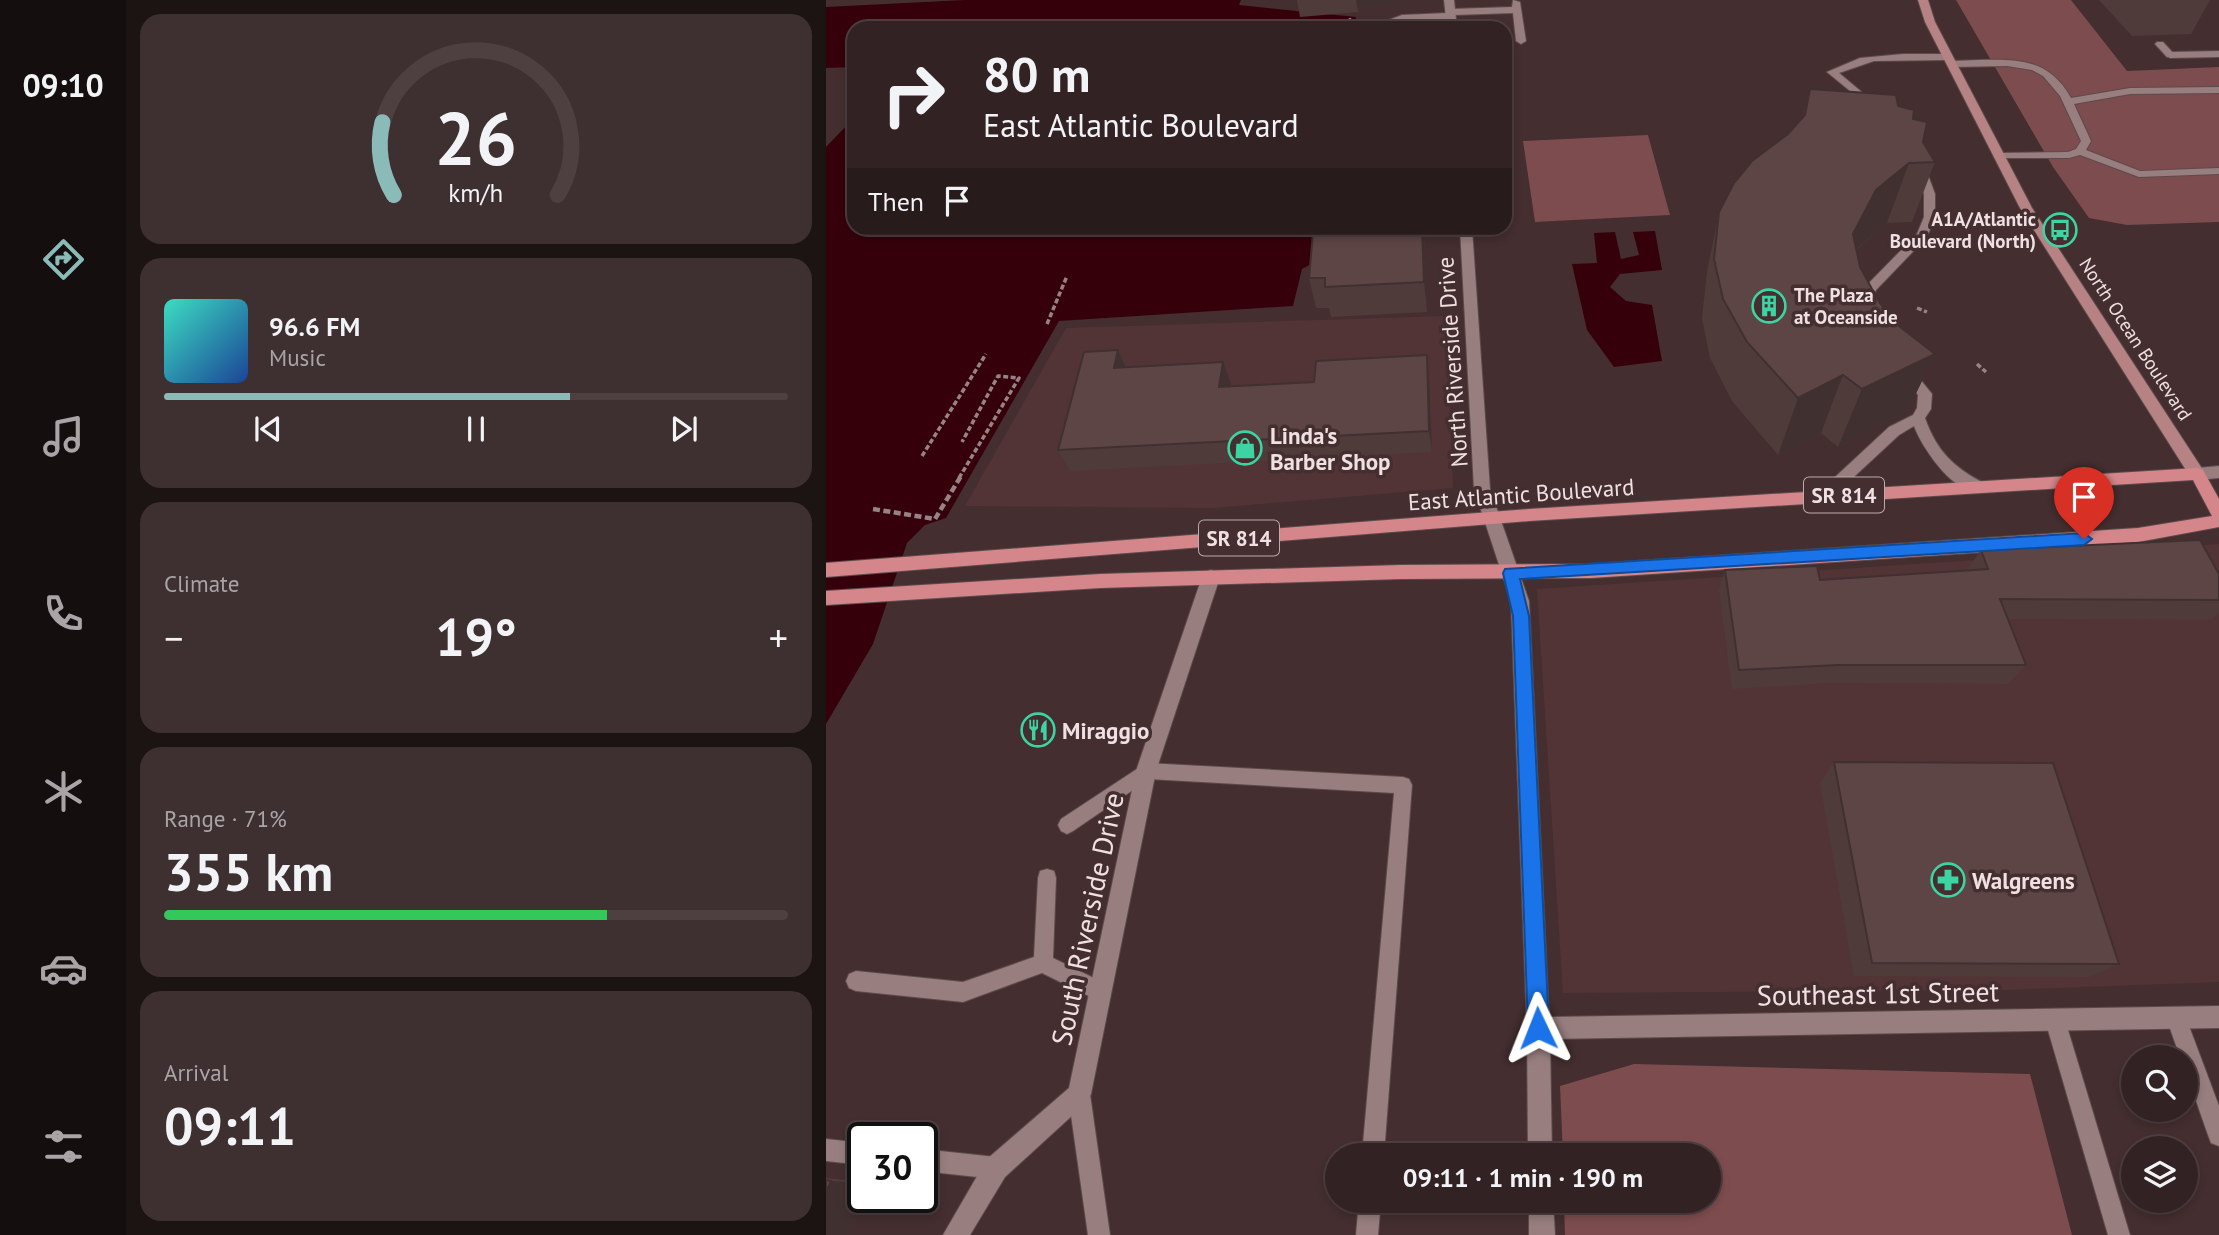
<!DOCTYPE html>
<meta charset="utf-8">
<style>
:root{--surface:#332223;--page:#3e2f30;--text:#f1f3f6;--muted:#a9a4a6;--line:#4e3f41;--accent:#8bbbb9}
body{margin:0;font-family:"PT Sans",sans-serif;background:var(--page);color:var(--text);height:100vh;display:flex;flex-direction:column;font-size:26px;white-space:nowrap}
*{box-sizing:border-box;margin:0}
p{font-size:23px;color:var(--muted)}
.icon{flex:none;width:38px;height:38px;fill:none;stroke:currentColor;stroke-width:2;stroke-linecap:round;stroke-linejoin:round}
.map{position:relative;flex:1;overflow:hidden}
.side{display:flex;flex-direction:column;gap:14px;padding:14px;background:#1c1313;width:700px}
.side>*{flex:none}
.banner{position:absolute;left:21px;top:21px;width:665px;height:214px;border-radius:21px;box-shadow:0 4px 10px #0003,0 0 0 2px var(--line);background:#332223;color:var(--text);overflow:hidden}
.fabs{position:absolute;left:1295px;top:1045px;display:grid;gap:14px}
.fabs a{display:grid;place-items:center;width:77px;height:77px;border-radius:50%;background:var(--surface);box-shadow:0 4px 10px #0003,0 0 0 2px var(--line);font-size:35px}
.speed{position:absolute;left:21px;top:1122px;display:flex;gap:14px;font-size:35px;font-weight:700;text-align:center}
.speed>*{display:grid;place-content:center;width:91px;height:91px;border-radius:50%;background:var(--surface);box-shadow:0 4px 10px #0003,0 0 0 2px var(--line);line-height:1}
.speed .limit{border:4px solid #111;border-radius:10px;background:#fff;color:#111}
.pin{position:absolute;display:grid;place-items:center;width:60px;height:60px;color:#fff;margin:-72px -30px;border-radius:50% 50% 50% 0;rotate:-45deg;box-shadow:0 0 7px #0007}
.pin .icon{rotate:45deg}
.me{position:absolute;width:77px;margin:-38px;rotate:358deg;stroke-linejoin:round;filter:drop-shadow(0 0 5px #0008)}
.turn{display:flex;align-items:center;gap:24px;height:147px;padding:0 21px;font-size:32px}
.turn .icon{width:91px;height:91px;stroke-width:2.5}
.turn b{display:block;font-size:49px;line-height:60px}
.then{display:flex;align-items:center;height:66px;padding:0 21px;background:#0003;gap:14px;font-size:26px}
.big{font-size:52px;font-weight:700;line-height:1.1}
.side .card{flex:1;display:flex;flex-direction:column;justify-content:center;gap:10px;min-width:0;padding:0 24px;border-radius:21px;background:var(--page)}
.side .dial{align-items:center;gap:0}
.dial svg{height:182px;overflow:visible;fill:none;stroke:var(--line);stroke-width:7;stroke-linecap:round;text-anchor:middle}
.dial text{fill:var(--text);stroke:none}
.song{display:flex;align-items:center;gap:21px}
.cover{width:84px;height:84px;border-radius:10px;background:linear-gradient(135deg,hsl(170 70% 55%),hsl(220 70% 35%))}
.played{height:7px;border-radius:4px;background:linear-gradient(90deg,var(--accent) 65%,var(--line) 65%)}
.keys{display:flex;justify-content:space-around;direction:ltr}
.heat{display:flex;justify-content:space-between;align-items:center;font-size:38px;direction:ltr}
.charge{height:10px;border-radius:5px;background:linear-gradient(90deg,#34c759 71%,var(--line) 0)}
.trip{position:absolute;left:499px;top:1143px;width:396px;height:70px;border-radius:35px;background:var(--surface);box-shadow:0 4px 10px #0003,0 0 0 2px var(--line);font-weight:700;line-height:70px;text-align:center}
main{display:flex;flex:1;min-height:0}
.tab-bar{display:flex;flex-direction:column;width:126px;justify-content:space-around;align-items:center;background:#140e0e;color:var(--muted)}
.tab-bar .icon{width:49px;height:49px}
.tab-bar .on{color:var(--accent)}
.tab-bar b{font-size:32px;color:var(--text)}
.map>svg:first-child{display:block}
.built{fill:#523436}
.green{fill:#7d4c4e}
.water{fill:#36000a}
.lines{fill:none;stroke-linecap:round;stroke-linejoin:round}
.service-casing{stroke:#5d4b4c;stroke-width:2}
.minor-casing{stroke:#5d4b4c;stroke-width:2}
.secondary-casing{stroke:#5d4b4c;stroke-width:2}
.primary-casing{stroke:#5d4b4c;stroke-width:2}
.path-far2{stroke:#968384;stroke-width:2.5;stroke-dasharray:4.5 2.5;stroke-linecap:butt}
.path-far1{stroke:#968384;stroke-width:3.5;stroke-dasharray:5 2.5;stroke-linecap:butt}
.path{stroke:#968384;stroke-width:4.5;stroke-dasharray:7 3.5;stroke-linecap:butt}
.service{fill:#987e7e;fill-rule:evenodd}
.minor{fill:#987e7e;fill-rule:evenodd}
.secondary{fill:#b68284;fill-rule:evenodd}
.primary{fill:#d4868b;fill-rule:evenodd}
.wall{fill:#503b3b}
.shaded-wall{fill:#413030}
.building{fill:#5d4545;stroke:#413030;stroke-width:2}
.route{fill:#1a73e8;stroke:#114b97;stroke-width:2}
.labels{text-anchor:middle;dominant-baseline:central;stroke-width:7;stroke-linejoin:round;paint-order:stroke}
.far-poi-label{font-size:19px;font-weight:bold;fill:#efe0e1;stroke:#442e2f;text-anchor:end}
.far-street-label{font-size:19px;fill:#efe0e1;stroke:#442e2f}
.shield{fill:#442e2f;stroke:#bcabac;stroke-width:2}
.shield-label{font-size:21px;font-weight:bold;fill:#efe0e1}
.street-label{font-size:23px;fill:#efe0e1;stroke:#442e2f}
.poi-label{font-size:23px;font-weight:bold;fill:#efe0e1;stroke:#442e2f;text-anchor:start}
.near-street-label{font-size:28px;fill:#efe0e1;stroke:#442e2f}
</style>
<main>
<nav class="tab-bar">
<b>09:10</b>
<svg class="icon on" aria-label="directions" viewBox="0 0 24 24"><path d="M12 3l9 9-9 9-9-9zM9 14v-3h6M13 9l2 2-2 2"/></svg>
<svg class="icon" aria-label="music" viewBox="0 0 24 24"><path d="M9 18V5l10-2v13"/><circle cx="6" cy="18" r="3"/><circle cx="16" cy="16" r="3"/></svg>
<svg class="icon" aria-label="phone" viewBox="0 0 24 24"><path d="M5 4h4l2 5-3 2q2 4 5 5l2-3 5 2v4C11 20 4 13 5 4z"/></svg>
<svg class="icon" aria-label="climate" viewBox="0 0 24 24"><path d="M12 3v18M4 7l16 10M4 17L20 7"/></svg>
<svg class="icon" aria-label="car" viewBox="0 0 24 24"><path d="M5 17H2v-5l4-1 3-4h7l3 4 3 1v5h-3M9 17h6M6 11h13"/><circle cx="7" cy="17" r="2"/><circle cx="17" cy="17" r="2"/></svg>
<svg class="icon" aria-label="filters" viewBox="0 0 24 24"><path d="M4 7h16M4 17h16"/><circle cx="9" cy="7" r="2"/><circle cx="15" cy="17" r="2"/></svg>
</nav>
<section class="side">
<div class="card dial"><svg viewBox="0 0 100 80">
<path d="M14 69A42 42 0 1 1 86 69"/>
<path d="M14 69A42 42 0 0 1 9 37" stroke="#8bbbb9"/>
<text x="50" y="56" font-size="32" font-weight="700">26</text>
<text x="50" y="72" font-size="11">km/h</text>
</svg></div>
<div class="card">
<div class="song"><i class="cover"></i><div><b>96.6 FM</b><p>Music</p></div></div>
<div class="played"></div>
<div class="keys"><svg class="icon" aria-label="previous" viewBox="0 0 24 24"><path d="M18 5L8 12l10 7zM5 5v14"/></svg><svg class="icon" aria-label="pause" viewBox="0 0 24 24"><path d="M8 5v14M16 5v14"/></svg><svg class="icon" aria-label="next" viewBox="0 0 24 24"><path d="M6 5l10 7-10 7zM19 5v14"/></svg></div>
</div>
<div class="card"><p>Climate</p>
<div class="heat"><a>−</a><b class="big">19°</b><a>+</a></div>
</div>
<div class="card"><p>Range · 71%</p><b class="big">355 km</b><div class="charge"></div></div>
<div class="card"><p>Arrival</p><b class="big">09:11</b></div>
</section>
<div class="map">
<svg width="1393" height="1235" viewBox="0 0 1393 1235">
<rect width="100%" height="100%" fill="#442e2f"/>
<!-- built -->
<path class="built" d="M620,316l7,172 -240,20 -248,-2 101,-178z
M1393,544v438l-213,8 -443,3 -26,-404z"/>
<!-- green -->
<path class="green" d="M1130,0h115l56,71 92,-4v155l-92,3 -38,-7 -36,-51z
M822,135l22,80 -135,7 -12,-81z
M808,1064l396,10 42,161h-507l-1,-34 144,-1v-45h-145l-3,-69z"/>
<!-- water -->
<path class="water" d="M139,0h276l-2,5 117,12 -1,11h-501v39l-28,1v-61z
M28,118v110h482l-2,24 -32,17 -9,37 -234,15 -113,197 -21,7 -18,18 -34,101 -47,80v-577z
M829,231l7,39 -42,4 -10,13 16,14 26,4 10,56 -48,6 -27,-37 -15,-66 25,-1 -3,-30 21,-1 6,27 18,-4 -6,-23z"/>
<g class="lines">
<defs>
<path id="service" d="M687,0l7,2 6,39 -5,3 -5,-3 -3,-28 -58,2 -4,4 -48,2 -10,4 -1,3h-10l4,-7 16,-6 45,-2 4,-4 61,-2z
M1331,42h6l12,13 -2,2h-6l-12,-13z
M1077,54h45l5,3 -5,3 -74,1 -35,12 37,31 1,2 -5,3 -45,-37 33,-14z
M1152,60c41,-1 71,-1 93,38l59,-10 89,-1v6l-89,1 -56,10 17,37 -5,9 54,21 79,-3v6l-80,3 -59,-22 -11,3h-74v-4l4,-1 69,-1 8,-3 5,-8 -21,-45 -17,-20 -11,-6 -25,-4 -55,1 -5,-3 5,-3z
M1089,162l9,2 11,30v23l-8,20 -51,53 -8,21h-8l-2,-3 8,-22 51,-52 7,-17v-23l-10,-30z
M1080,366l5,2 21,26 -1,15 -6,9c11,32 29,50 59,65l2,4 -2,4c-28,8 -62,-43 -70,-65l-15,9 -70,65h-10l-2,-4 2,-4 70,-65 24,-12 4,-7 1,-13 -19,-24z
M320,763l257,14 6,2 3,6 -28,370h-22l32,-362 -245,-14 -76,52 -6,3 -6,-3 -3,-6 3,-6z
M221,869l7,2 2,7 -3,80 55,27 3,7 -3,7 -7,3 -59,-29 -79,29 -107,-11 -7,-3 -3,-7 3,-7 7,-3 107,11 71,-25 4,-79 2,-7z
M1350,1007l7,3 36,96v40l-8,-3 -3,-8 -22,-63v-15h-6l-14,-40 3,-7z
M1229,1010l7,3 3,7 65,215h-22l-63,-215 3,-7z
M253,1083l7,4 4,7 20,141h-22l-20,-141 4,-7z
M0,1139l37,4v22l-37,-4z
M96,1149l74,8 8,3 3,8 -3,8 -8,3 -74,-8z
M533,1200h22l-3,35h-22z"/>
<path id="minor" d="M618,0h10l3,28h-10z
M1393,51v6l-49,1 -5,-3 5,-3z
M634,228h12l18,261 39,112 20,416 670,-11v22l-669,11 2,116h-24l-1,-127 -16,-427 -37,-112z
M1393,466v12l-22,2 -8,-6 8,-6z
M385,570l6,2 3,5 -64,194 -65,323 -4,8 -82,75 -35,58h-27l44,-76 82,-71 67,-317 66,-194 3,-5z
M703,1200h24l2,35h-26z"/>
<path id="secondary" d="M1092,0h10l7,22 97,186 171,262 2,4 -2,4h-12l-171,-270 -95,-186z"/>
<path id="primary" d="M1371,468l6,2 16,29v28l-81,15 -547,36 -190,1 -301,9 -274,17v-14l274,-17 301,-9 190,-1 547,-36 74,-12 -19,-36 -664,41 -703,56v-14l703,-54z"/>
</defs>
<!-- service casing -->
<use href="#service" class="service-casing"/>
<!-- minor casing -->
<use href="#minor" class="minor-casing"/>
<!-- secondary casing -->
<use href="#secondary" class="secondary-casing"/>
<!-- primary casing -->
<use href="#primary" class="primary-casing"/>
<!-- path-far2 -->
<path class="path-far2" d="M523,28l1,-10"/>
<!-- path-far1 -->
<path class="path-far1" d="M1091,308l10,4
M221,324l20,-48
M1151,364l9,8
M96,456l64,-102
M133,478l60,-100 -21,-2 -36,66"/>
<!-- path -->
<path class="path" d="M47,509l62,10 26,-43"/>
<!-- service -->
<use href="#service" class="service"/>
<!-- minor -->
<use href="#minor" class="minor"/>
<!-- secondary -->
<use href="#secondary" class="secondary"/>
<!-- primary -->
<use href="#primary" class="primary"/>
</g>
<!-- wall -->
<path class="wall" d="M471,0h103v1l-42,11 -58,5z
M1273,0h111l-19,34 -59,2z
M984,89l88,17 15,13 10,23 12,20 -23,60 -25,1 -31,27 4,17 19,35 20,24 36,28 -28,58 -69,35 -17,-14 -43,22 -46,-54 -22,-43 -8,-40 5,-46 12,-60 84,-95z
M510,228h88l3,84 -96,5 -2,-9h-13l-7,-30 27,-46z
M292,350l8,18 97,-6 8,22v2l198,-9 3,75 -362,19 -12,-21z
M1155,550l238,24v39l-8,7 -203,-1 18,46 -17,19 -181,-1 -96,6 -13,-99 6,-20 95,10 147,-10z
M1008,762l285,202 -30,13 -235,-1 -34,-193z
M0,1178l37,4v15h1l-15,38h-23z"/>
<!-- shaded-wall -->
<path class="shaded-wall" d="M530,0h44v1l-42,11z
M1083,163l-22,60 -32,27 -2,-16 23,-44z
M596,228h2l3,84 -3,-30z
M292,350l10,22 -14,-4z
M1109,354l-28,58 -69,35 24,-58z
M601,355l2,22 3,75 -3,-21z
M397,362l8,22 -4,25 -8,-22z
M1017,375l-22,58 -43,22 20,-57z
M5,1181l32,2v14h1l-15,38h-23v-43z"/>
<!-- building -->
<path class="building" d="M984,89l86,6 2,11 16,4 -1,9 14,3 -4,20 12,20 -26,1 -33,27 -23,44 7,33 19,35 20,24 36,28 -73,35 -19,-14 -45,23 -51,-56 -24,-43 -9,-40 5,-47 15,-29 18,-22 36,-27 17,-19z
M510,228h86l2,54 -99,5v-9h-16l4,-45 23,-1z
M292,350l-4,18 109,-6 -4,25 95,-5 2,-21 111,-6 2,76 -371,19 26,-98z
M1374,540l19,34v26l-219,-1 26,66h-188l-99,5 -14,-100 92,-4 3,14 168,-11 -7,-19z
M1008,762l219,1 66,201 -247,-1z
M0,1180l5,1 -5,11z"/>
<!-- route -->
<path class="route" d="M1258,533l8,6 -8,6 -564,34 9,37 20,412 -3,7 -8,3 -7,-3 -3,-7 -15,-412 -10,-43 2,-4z"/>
<!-- icons -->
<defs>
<symbol id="bus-ring" viewBox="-11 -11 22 22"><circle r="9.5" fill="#442e2f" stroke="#3dd4a3" stroke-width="1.5"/><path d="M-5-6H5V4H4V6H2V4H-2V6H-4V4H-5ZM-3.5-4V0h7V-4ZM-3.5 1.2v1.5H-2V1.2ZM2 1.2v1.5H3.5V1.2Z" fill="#3dd4a3"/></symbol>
<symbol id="building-ring" viewBox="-11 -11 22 22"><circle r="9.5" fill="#442e2f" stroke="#3dd4a3" stroke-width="1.5"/><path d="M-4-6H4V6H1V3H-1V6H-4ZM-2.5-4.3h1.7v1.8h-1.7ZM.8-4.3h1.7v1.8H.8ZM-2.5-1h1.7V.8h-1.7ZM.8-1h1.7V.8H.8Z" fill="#3dd4a3"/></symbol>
<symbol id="shop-ring" viewBox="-11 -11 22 22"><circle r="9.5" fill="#442e2f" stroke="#3dd4a3" stroke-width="1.5"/><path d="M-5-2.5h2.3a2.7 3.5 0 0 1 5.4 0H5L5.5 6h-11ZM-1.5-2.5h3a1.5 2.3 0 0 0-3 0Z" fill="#3dd4a3"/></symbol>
<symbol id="restaurant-ring" viewBox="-11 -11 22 22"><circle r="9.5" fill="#442e2f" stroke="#3dd4a3" stroke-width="1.5"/><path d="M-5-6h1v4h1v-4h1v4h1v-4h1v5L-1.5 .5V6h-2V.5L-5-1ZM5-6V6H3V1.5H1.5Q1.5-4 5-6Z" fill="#3dd4a3"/></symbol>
<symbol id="pharmacy-ring" viewBox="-11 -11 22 22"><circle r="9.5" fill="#442e2f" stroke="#3dd4a3" stroke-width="1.5"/><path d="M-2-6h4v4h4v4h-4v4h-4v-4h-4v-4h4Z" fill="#3dd4a3"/></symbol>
</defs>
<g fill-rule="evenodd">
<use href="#bus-ring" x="1215" y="211" width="38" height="38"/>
<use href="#building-ring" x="924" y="287" width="38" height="38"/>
<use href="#shop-ring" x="400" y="429" width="38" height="38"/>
<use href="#restaurant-ring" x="193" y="711" width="38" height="38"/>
<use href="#pharmacy-ring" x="1103" y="861" width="38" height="38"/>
</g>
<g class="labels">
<!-- far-poi labels -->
<g class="far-poi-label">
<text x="1210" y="219">A1A/Atlantic<tspan x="1210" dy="22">Boulevard (North)</tspan></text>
<text x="968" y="295" text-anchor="start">The Plaza<tspan x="968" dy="22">at Oceanside</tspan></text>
</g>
<!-- far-street labels -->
<g class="far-street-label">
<text transform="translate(1310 339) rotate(57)">North Ocean Boulevard</text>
</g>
<!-- shield labels -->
<g class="shield">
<rect x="978" y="477.5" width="80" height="35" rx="5"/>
<rect x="373" y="520.5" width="80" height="35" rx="5"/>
</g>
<g class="shield-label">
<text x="1018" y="495">SR 814</text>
<text x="413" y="538">SR 814</text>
</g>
<!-- street labels -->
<g class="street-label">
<text transform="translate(626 362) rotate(-94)">North Riverside Drive</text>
<text transform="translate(695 494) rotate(-4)">East Atlantic Boulevard</text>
</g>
<!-- poi labels -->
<g class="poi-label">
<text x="444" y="435">Linda's<tspan x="444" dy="26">Barber Shop</tspan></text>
<text x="236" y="730">Miraggio</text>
<text x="1146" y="880">Walgreens</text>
</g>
<!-- near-street labels -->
<g class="near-street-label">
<text transform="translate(261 919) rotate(-78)">South Riverside Drive</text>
<text transform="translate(1052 993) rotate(-1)">Southeast 1st Street</text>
</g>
</g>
</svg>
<div class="fabs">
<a><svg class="icon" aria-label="search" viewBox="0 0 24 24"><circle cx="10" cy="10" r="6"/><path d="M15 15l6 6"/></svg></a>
<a><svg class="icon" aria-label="layers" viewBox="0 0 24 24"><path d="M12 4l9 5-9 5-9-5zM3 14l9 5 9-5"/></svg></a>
</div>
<div class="speed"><div class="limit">30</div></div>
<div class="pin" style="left:1258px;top:539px;background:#d93025"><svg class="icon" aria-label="arrive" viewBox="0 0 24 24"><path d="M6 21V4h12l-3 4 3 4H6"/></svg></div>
<svg class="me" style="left:712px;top:1028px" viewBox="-20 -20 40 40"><path d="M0-17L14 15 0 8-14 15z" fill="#1a73e8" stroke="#fff" stroke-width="4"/></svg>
<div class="trip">09:11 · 1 min · 190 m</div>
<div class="banner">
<div class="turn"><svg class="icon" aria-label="right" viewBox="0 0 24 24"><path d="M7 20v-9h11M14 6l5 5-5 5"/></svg><div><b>80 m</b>East Atlantic Boulevard</div></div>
<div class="then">Then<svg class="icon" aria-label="arrive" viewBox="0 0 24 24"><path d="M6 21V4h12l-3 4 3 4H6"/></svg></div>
</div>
</div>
</main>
